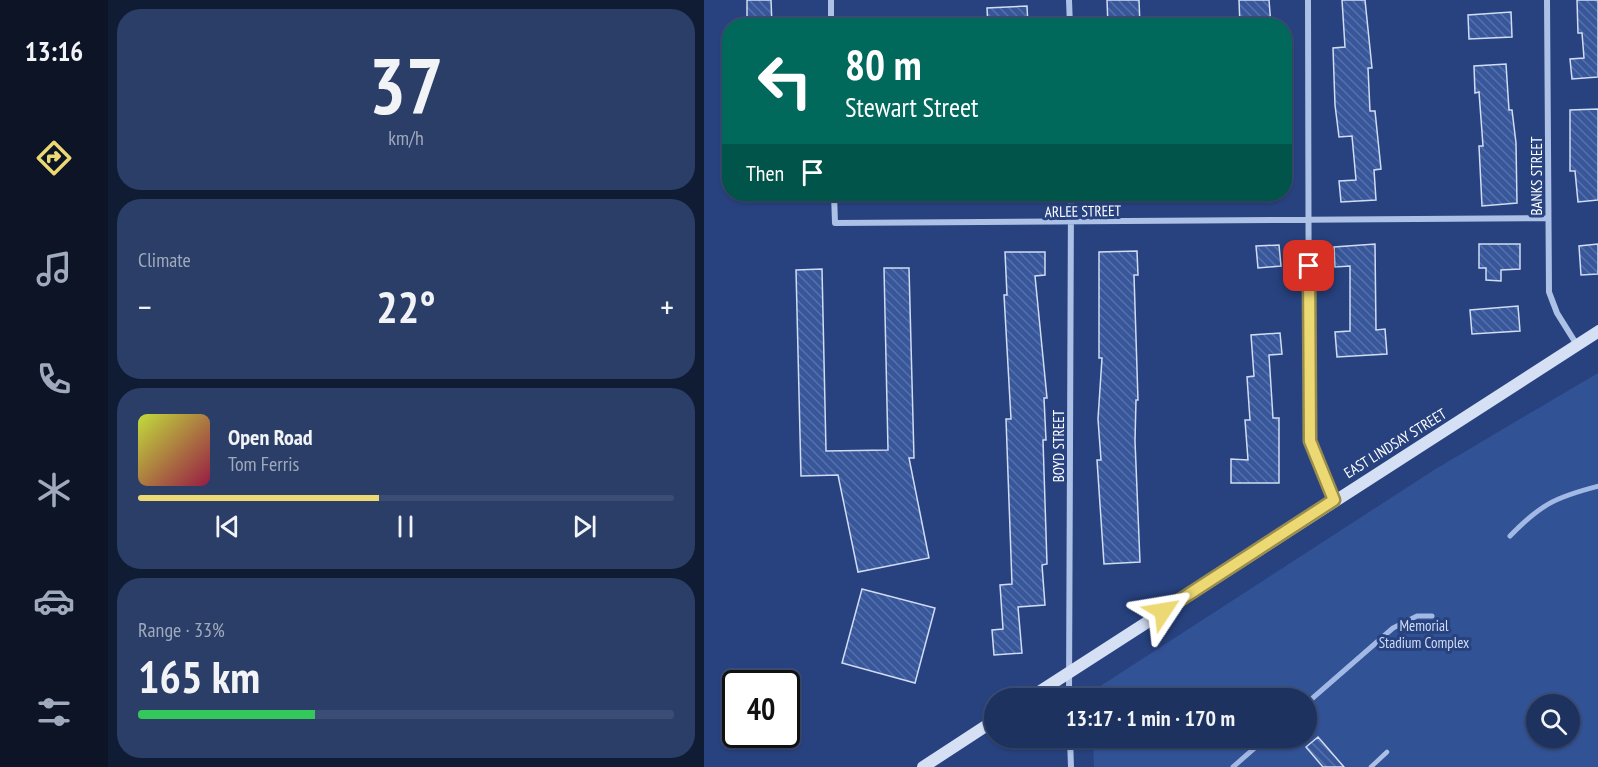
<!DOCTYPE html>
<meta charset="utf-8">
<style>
:root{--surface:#1d325f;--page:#2a3e68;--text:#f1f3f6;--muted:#a0aabd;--line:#3b4d74;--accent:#edd973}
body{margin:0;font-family:"PT Sans Narrow",sans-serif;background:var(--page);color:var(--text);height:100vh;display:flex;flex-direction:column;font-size:22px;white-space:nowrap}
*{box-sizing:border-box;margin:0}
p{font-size:20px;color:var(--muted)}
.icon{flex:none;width:33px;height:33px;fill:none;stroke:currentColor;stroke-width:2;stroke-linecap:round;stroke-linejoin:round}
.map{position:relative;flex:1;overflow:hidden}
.sheet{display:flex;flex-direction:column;gap:9px;padding:9px;background:#101c34;width:596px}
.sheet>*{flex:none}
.banner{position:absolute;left:18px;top:18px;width:570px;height:183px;border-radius:24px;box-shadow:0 2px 4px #0004,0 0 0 2px var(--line);background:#00695c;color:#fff;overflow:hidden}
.fabs{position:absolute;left:822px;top:694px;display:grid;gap:12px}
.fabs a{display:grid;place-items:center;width:54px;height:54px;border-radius:50%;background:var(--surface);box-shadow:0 2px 4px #0004,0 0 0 2px var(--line);font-size:30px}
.speed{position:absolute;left:18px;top:670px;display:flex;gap:12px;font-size:30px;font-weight:700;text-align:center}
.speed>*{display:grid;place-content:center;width:78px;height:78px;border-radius:50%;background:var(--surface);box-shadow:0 2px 4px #0004,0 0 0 2px var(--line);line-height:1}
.speed .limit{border:3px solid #111;border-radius:9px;background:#fff;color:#111}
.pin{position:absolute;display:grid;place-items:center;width:51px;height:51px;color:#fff;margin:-26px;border-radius:12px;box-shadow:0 3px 9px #0006}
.me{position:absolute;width:66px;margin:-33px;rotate:57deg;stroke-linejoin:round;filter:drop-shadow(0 0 4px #0008)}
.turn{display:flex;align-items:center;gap:21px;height:126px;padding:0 24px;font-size:27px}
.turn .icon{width:78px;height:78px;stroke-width:2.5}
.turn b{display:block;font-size:42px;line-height:51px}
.then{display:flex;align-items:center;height:57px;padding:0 24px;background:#0003;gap:12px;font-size:22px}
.big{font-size:45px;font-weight:600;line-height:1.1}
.sheet .tile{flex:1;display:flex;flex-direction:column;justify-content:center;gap:9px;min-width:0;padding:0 21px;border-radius:24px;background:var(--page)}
.sheet .dial{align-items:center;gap:0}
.dial b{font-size:78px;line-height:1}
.song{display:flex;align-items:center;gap:18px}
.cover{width:72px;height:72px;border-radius:9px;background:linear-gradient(135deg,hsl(70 70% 55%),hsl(340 70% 35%))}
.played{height:6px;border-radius:3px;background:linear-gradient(90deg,var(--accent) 45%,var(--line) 45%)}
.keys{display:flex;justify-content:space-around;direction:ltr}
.heat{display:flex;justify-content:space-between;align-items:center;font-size:33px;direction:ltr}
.charge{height:9px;border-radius:4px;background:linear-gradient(90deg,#34c759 33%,var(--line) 0)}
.trip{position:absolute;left:280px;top:688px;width:333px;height:60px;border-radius:30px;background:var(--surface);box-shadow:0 2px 4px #0004,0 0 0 2px var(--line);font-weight:600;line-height:60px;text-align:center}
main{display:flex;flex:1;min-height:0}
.menu{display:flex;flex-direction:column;width:108px;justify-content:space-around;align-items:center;background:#0c1426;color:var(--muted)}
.menu .icon{width:42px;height:42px}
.menu .current{color:var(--accent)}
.menu b{font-size:27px;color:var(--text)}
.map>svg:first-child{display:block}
.green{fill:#325296;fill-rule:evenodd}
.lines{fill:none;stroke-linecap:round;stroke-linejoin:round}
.stream{stroke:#a2b9e6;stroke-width:5}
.building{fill:url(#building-back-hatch);stroke:#d0dcf4;stroke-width:1.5}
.lane{stroke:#adc0e5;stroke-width:4.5}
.street{stroke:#adc0e5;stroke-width:6}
.secondary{stroke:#d6e0f5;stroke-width:12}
.route-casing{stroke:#9a8d4b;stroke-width:15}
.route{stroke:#edd973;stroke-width:10}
.labels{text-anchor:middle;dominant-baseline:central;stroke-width:6;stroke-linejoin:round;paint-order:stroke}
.street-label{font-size:15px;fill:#fff;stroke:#27427f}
.park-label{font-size:15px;fill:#d0dcf4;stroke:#27427f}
</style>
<main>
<nav class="menu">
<b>13:16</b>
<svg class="icon current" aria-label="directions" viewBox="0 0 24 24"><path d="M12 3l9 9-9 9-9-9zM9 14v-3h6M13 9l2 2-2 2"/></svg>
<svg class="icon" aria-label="music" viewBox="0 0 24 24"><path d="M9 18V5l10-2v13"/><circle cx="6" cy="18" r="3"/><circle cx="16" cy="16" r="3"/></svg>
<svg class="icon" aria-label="phone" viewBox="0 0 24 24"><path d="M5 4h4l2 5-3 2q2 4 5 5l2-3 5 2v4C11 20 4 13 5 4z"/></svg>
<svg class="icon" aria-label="climate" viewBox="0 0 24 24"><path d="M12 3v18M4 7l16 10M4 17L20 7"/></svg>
<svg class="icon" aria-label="car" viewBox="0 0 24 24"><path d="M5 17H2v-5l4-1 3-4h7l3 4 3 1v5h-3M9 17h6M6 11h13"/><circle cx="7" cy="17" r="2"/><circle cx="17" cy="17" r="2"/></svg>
<svg class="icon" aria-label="filters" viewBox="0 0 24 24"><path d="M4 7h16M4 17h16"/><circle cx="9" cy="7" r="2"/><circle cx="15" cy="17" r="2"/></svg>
</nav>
<section class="sheet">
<div class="tile dial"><b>37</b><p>km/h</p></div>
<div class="tile"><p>Climate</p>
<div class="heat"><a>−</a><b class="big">22°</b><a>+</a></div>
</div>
<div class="tile">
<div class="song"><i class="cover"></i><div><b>Open Road</b><p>Tom Ferris</p></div></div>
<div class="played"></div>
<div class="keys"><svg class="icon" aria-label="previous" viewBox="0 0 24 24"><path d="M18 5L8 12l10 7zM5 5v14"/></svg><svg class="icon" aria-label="pause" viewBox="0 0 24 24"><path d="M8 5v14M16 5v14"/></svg><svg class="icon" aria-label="next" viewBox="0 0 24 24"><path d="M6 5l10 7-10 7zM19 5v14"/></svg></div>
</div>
<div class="tile"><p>Range · 33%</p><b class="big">165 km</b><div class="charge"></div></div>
</section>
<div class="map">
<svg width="895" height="767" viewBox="0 0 895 767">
<defs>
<pattern id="building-back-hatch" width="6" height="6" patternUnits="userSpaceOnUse" patternTransform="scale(1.5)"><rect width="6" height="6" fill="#38579b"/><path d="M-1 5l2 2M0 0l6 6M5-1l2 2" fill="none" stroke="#5670aa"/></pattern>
</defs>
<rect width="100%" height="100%" fill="#27427f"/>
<!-- green -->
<path class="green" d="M894,373v394h-504l-1,-29h214v-39h-214l9,-14 332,-215zM832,705h34v33h-34z"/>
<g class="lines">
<!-- stream -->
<path class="stream" d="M806,536c31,-32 46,-39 89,-50
M603,703l86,-75 24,-12h15
M529,767l33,-29"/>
</g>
<!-- building -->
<path class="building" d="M43,0h24l1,26h-25z
M403,0h32l1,26h-32z
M535,0h30l2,26h-31z
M638,0h23l7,68h-4l2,43h5l6,58 -7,1 2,30 -35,2 -2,-21 17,-1 -4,-44 -13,1 -4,-32 -2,-57 12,-1z
M873,0h21v77l-26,2 -2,-20 14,-1 -2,-25h-4z
M323,6l1,20h-40l-1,-18z
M807,12l1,25 -43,2 -1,-24z
M802,64l3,46h3l4,33 1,60 -35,3 -3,-60h4l-4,-54 -4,1 -1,-27z
M894,109v91l-20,2 -3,-31h-5v-61z
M671,244l1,86 9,-1 2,25 -50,3 -2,-25 15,-1v-65l-15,1 -1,-20z
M775,244h41v25l-19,1v11l-15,-1v-12h-7z
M894,244v30l-17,1 -2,-29z
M575,245l2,21 -23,2 -2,-22z
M433,251l1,24h-4l4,125h-2l-1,41 5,121 -36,2 -7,-104h4l-3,-41 4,-61h-3v-106z
M301,252h40v23l-10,1 12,122h-3l2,42h-3l4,124 -5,1 3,40 -27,2 4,46 -28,2 -2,-25 11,-1 -3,-44 12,-1 -6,-165h5l-7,-124h3z
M180,268h25l5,190h-5l20,100 -71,14 -20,-97 -37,1 -5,-206 26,-1 4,182 62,-1z
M814,306l2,25 -48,3 -2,-24z
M576,333l2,21 -13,1 4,63h6v65h-48v-24l17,1 -3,-40h5l-3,-43 7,-1 -3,-41z
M158,589l73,19 -20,75 -73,-20z
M614,737l26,30h-21l-17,-20z"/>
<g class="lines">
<!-- lane -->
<path class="lane" d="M667,767l16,-15"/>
<!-- street -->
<path class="street" d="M365,0l1,26
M604,0l1,441 25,59
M843,0l2,292 8,21 20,32
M127,26v-26
M130,194l1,29 713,-5
M365,699l2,-505
M366,738l1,29"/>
<!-- secondary -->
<path class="secondary" d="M324,699l571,-368
M219,767l72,-47"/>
</g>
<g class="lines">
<defs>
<path id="route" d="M459,611l171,-111 -24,-59 -1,-175"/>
</defs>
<!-- route casing -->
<use href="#route" class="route-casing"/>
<!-- route -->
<use href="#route" class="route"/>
</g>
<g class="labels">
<!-- street labels -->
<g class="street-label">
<text transform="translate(832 176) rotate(-90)">BANKS STREET</text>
<text transform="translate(379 211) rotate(-1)">ARLEE STREET</text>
<text transform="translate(691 443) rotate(-32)">EAST LINDSAY STREET</text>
<text transform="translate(354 446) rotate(-90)">BOYD STREET</text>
</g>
<!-- park labels -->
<g class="park-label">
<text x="720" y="625">Memorial<tspan x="720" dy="17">Stadium Complex</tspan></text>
</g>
</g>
</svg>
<div class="fabs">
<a><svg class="icon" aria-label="search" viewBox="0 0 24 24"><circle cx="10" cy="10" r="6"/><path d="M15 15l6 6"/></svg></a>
</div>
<div class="speed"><div class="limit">40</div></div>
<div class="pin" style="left:605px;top:266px;background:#d93025"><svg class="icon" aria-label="arrive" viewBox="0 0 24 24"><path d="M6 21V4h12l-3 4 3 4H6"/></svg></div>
<svg class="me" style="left:459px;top:611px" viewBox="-20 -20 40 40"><path d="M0-17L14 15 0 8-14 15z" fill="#edd973" stroke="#fff" stroke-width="4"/></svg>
<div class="trip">13:17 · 1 min · 170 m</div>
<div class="banner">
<div class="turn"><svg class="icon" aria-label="left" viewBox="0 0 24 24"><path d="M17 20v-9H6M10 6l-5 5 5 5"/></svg><div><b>80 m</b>Stewart Street</div></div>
<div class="then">Then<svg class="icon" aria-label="arrive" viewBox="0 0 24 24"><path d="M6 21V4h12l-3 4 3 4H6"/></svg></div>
</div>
</div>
</main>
